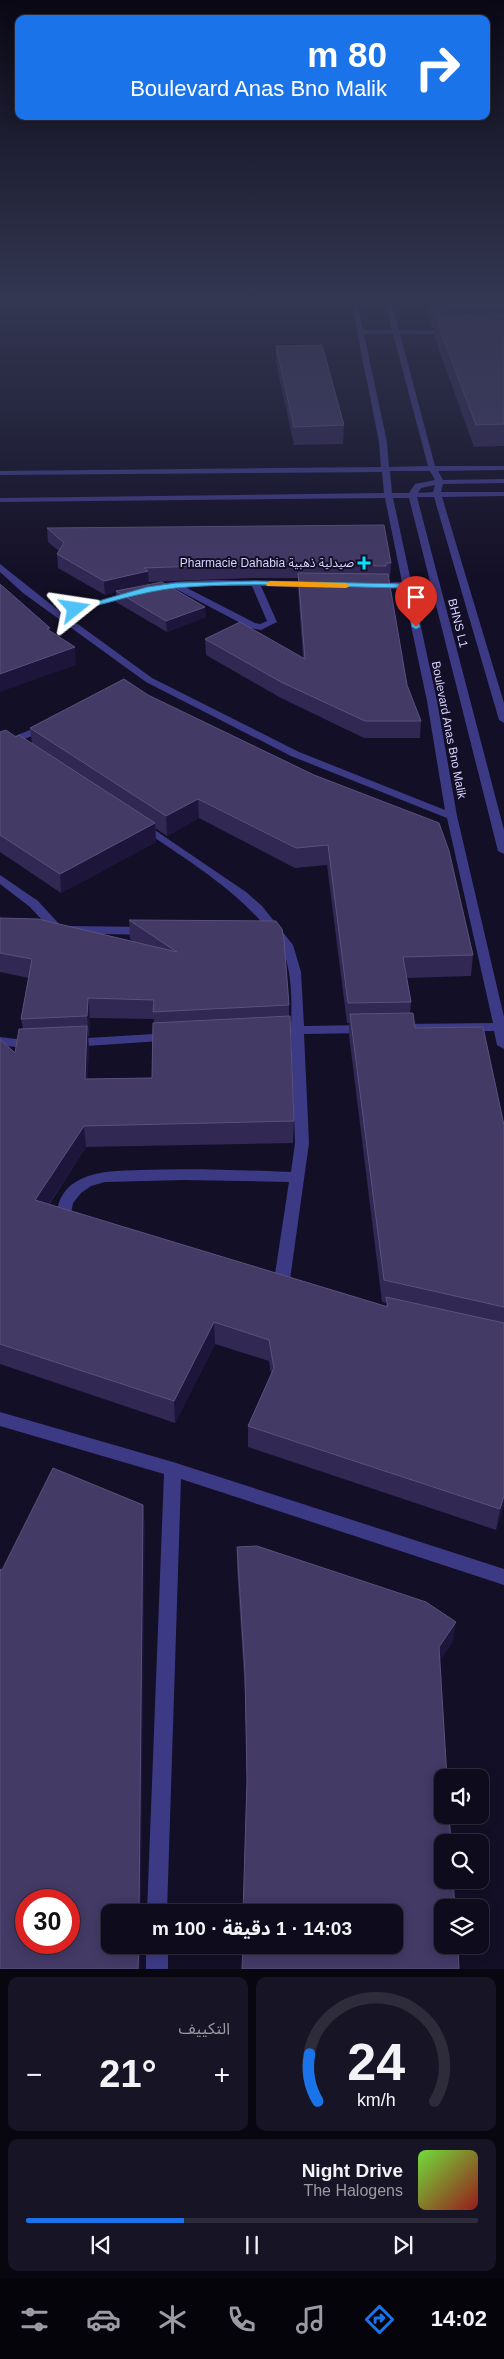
<!DOCTYPE html>
<html lang="ar">
<meta charset="utf-8">
<style>
:root{--surface:#0e0b1c;--page:#171425;--text:#f1f3f6;--muted:#9b9ba3;--line:#2e2b3b;--accent:#1a73e8}
body{margin:0;font-family:Helvetica,"Noto Sans Arabic",sans-serif;background:var(--page);color:var(--text);direction:rtl;height:100vh;display:flex;flex-direction:column;font-size:19px;white-space:nowrap}
*{box-sizing:border-box;margin:0}
p{font-size:16px;color:var(--muted)}
.icon{flex:none;width:28px;height:28px;fill:none;stroke:currentColor;stroke-width:2;stroke-linecap:round;stroke-linejoin:round}
.map{position:relative;height:1969px;overflow:hidden;direction:ltr}
.panel{display:flex;flex-direction:column;gap:8px;padding:8px;background:#08060f;flex:1}
.panel>*{flex:none}
.hud{position:absolute;left:15px;top:15px;width:475px;height:105px;border-radius:10px;box-shadow:0 2px 12px #0003,0 0 0 1px var(--line);direction:rtl;background:#1a73e8;color:#fff;overflow:hidden}
.controls{position:absolute;left:434px;top:1769px;display:grid;gap:10px}
.controls a{display:grid;place-items:center;width:55px;height:55px;border-radius:10px;background:var(--surface);box-shadow:0 2px 12px #0003,0 0 0 1px var(--line);font-size:25px}
.speed{position:absolute;left:15px;top:1889px;display:flex;gap:10px;font-size:25px;font-weight:700;text-align:center}
.speed>*{display:grid;place-content:center;width:65px;height:65px;border-radius:50%;background:var(--surface);box-shadow:0 2px 12px #0003,0 0 0 1px var(--line);line-height:1}
.speed .limit{border:8px solid #d22;background:#fff;color:#111}
.pin{position:absolute;display:grid;place-items:center;width:42px;height:42px;color:#fff;margin:-51px -21px;border-radius:50% 50% 50% 0;rotate:-45deg;box-shadow:0 0 5px #0007}
.pin .icon{rotate:45deg}
.me{position:absolute;width:55px;margin:-28px;rotate:75deg;stroke-linejoin:round;filter:drop-shadow(0 0 4px #0008)}
.turn{display:flex;align-items:center;gap:18px;height:105px;padding:0 20px;font-size:22px}
.turn .icon{width:65px;height:65px;stroke-width:2.5}
.turn b{display:block;font-size:35px;line-height:42px}
.big{font-size:38px;font-weight:700;line-height:1.1}
.panel .widget{flex:1;display:flex;flex-direction:column;justify-content:center;gap:8px;min-width:0;padding:0 18px;border-radius:10px;background:var(--page)}
.panel .dial{align-items:center;gap:0}
.dial svg{height:130px;overflow:visible;fill:none;stroke:var(--line);stroke-width:7;stroke-linecap:round;text-anchor:middle}
.dial text{fill:var(--text);stroke:none}
.song{display:flex;align-items:center;gap:15px}
.cover{width:60px;height:60px;border-radius:8px;background:linear-gradient(135deg,hsl(100 70% 55%),hsl(0 70% 35%))}
.played{height:5px;border-radius:2px;background:linear-gradient(90deg,var(--accent) 35%,var(--line) 35%)}
.keys{display:flex;justify-content:space-around;direction:ltr}
.heat{display:flex;justify-content:space-between;align-items:center;font-size:28px;direction:ltr}
.panel .tiles{flex:1;display:grid;gap:8px;grid-template-columns:1fr 1fr}
.widget:last-child{grid-column:span 2}
.trip{position:absolute;left:101px;top:1904px;width:302px;height:50px;border-radius:10px;background:var(--surface);box-shadow:0 2px 12px #0003,0 0 0 1px var(--line);font-weight:700;line-height:50px;text-align:center;direction:rtl}
.dock{display:flex;height:80px;justify-content:space-around;align-items:center;background:#06040b;color:var(--muted)}
.dock .icon{width:35px;height:35px}
.dock .on{color:var(--accent)}
.dock b{font-size:22px;color:var(--text)}
.map>svg:first-child{display:block}
.lines{fill:none;stroke-linecap:round;stroke-linejoin:round}
.minor{fill:#3d3a85;fill-rule:evenodd}
.wall{fill:#312854;fill-rule:evenodd}
.shaded-wall{fill:#1d163a}
.building{fill:#433a66;stroke:#5a527e;fill-rule:evenodd}
.route{fill:#4fc3f7;stroke:#337fa1}
.slow{fill:#f59e0b}
.poi-dot{fill:#00e5ff;stroke:#130f26;stroke-width:2}
.labels{text-anchor:middle;dominant-baseline:central;stroke-width:4;stroke-linejoin:round;paint-order:stroke}
.far-poi-label{font-size:12px;fill:#d9d4ff;stroke:#130f26;text-anchor:end}
.far-street-label{font-size:12px;fill:#d9d4ff;stroke:#130f26}
</style>
<div class="map">
<svg width="504" height="1969" viewBox="0 0 504 1969">
<rect width="100%" height="100%" fill="#130f26"/>
<g class="lines">
<!-- minor -->
<path class="minor" d="M7,301h7l-14,11v-5z
M351,301h6l6,29h29l-7,-29h6l8,29 54,1 1,1 -3,2h-51l35,132h69v4l-66,1 5,9 61,-1v4l-61,1 -2,8h63v4l-62,1 62,206v20l-5,-3 -65,-223h-17l87,333v24l-6,-3 -89,-353h-16l44,203 20,115 47,201v32l-7,-4 -3,-14 -95,1 -6,-4 6,-4 94,-1 -46,-205 -156,-62 -145,-74 -123,-89 -23,-21v-8l58,46 78,-18v4l-72,18 88,64 147,74 146,58 -18,-109 -24,-113 -28,1 -4,-3 4,-3 27,-1 -17,-84 -385,4v-4l384,-5 -2,-21 -382,3v-4l381,-4 -2,-25zM364,334h29l35,132 -39,1 -2,-25zM390,471h40l5,9 -20,4 -6,9h-17zM435,485l-2,7 -15,1 3,-5z
M213,580l102,2 4,3 -4,3 -54,-2 16,36 -16,8 -11,-2 -76,-40 -22,4 -4,-3c11,-9 49,-8 65,-9zM213,586h39l15,35 -7,3 -5,-1 -70,-36z
M45,724l5,3 -1,2 -49,20v-7z
M143,822l103,70 16,14 31,39 8,27 3,54 60,-1 6,4 -6,4 -60,1 5,109 -20,144 -3,4 -5,2 -5,-2 -3,-4 16,-105 -105,-2 -79,2 -14,4 -10,7 -8,10 -2,10 8,9 -2,4c-9,3 -16,-3 -20,-11 0,-16 9,-29 24,-36 19,-9 39,-8 60,-9 50,-2 100,0 150,2l4,-29 -4,-109 -7,-1 -1,-3 1,-3 7,-1c1,-24 1,-53 -8,-76 -2,-6 -9,-13 -13,-18 -35,-44 -85,-73 -131,-105l-2,-2 2,-2z
M0,875l38,26 23,25 2,3 -2,3h-8l-23,-25 -30,-23z
M69,926l78,1 6,4 -6,4 -82,-2 -2,-3z
M170,1033l5,1 1,3 -1,3 -103,7 -7,-4 7,-4z
M0,1037l32,4 7,4 -7,4 -32,-4z
M0,1412l173,50 331,107v16l-323,-106 -14,433h-20l17,-438 -164,-48z
M146,1945h22v24h-22z"/>
</g>
<!-- wall -->
<path class="wall" d="M424,301h80v145l-30,1 -40,-111 1,-8h-3z
M276,346l68,79 -1,19 -49,1 -18,-82z
M47,528l344,35 -1,14h-2l19,108 14,36 -1,17h-56l-83,-40 -75,-43 -1,-16 98,19 -5,-70v-10h-46l-103,4v3l57,32 -39,15 -51,-30v-10l-11,3 -47,-27 -1,-14 2,-3 -11,-9z
M124,679l349,276 -2,21 -64,2 4,24 -1,11 5,15 89,97v380l-8,25 -248,-83v-21l23,-52 -2,-13 -54,-17 -40,79 -175,-59v-325l15,14 8,-24 -2,-10 8,-41 -29,-6v-54l133,23 -3,-2 -1,-19 160,85v11l5,105 -1,22 -207,4 -37,58 337,101v-3l-4,-1 -33,-267v-12h-2l-20,-158 -32,3 -96,-50 -32,18 -12,-8 1,14 -95,51 -61,-41v-120l16,5 16,7 -2,-16zM90,1018l64,1 -2,59 -65,1 2,-31 -1,-12h1z
M237,1547l216,95 -206,143 -2,-92 -8,-125z"/>
<!-- shaded-wall -->
<path class="shaded-wall" d="M148,571l1,14 -33,6v1l-11,3 -1,-14z
M205,607l1,10 -39,15 -1,-11z
M75,647l1,18 -76,27v-18z
M198,799l1,19 -32,18 -1,-20z
M155,823l1,19 -95,51 -1,-19z
M88,998l2,20 -1,18 -2,-20z
M87,1026l2,22 -2,53 -2,-22z
M84,1126l2,21 -49,75 -2,-22z
M214,1322l1,22 -40,79 -1,-22z
M504,1496v9l-8,25 4,-21z
M143,1505l2,21 -4,386h-2z
M456,1622l-3,20 -17,25 3,-20z
M139,1945h2l-1,24h-2z"/>
<!-- building -->
<path class="building" d="M431,301h73v6l-71,1z
M504,315v109l-28,1 -41,-109z
M322,345l22,80 -50,2 -18,-81z
M384,525l7,38h-5v3l-134,-2 -108,4 4,3 -44,10 -47,-27 7,-11 -17,-15z
M298,573l90,1 19,111 14,36h-56l-84,-39 -76,-43 35,-17 65,37z
M162,582l43,25 -39,14 -50,-30z
M0,584l50,44 -3,1 28,18 -75,27z
M124,679l24,16 166,80 125,48 10,28 24,104 -70,2 8,45 -63,1 -20,-158 -32,3 -98,-49 -32,17 -136,-88z
M6,730l10,7 3,-2 136,88 -95,51 -60,-39v-103z
M0,918l38,1 139,33 -48,-32 147,1 6,8 2,11 5,65 -136,7 1,-12 -66,-2 -1,18 -66,3 11,-60 -32,-6z
M413,1013l2,15 68,-1 21,98v182l-120,-27 -34,-266z
M290,1016l4,105 -210,5 -49,74 353,107 -2,-10 118,26v173l-4,13 -252,-83 26,-58 -5,-28 -55,-18 -40,79 -174,-57v-305l15,14 4,-24 68,-3 -2,53 67,-1 1,-55z
M53,1468l90,37 -4,407h-29v33h29l-1,24h-138v-400l2,1zM26,1900h43v42h-43z
M257,1546l169,56 30,20 -17,25 8,131h-5v37h7l2,27h-9v38h11l2,28h-13v37h16l1,24h-217l1,-24h152v-33h-152l4,-132 -2,-107 -8,-126z"/>
<!-- sky -->
<linearGradient id="sky" x2="0" y2="1"><stop stop-color="#0a0815"/><stop offset="0.52" stop-color="#333752"/><stop offset="1" stop-color="#333752" stop-opacity="0"/></linearGradient>
<rect width="504" height="577" fill="url(#sky)"/>
<!-- route -->
<path class="route" d="M256,581l154,3 10,43 -4,2 -4,-2 -8,-39c-74,-1 -156,-7 -229,0 -34,4 -67,15 -100,23l-4,-2 76,-22 29,-4z"/>
<!-- slow -->
<path class="slow" d="M270,581l76,2 4,3 -4,2 -79,-2 -1,-2z"/>
<!-- markers -->
<path class="poi-dot" d="M361.5 555.5h5v5h5v5h-5v5h-5v-5h-5v-5h5z"/>
<g class="labels">
<!-- far-poi labels -->
<g class="far-poi-label">
<text x="354" y="563">Pharmacie Dahabia صيدلية ذهبية</text>
</g>
<!-- far-street labels -->
<g class="far-street-label">
<text transform="translate(458 623) rotate(76)">BHNS L1</text>
<text transform="translate(449 730) rotate(79)">Boulevard Anas Bno Malik</text>
</g>
</g>
</svg>
<div class="controls">
<a><svg class="icon" aria-label="sound" viewBox="0 0 24 24"><path d="M4 9h4l5-4v14l-5-4H4zM17 9q2 3 0 6"/></svg></a>
<a><svg class="icon" aria-label="search" viewBox="0 0 24 24"><circle cx="10" cy="10" r="6"/><path d="M15 15l6 6"/></svg></a>
<a><svg class="icon" aria-label="layers" viewBox="0 0 24 24"><path d="M12 4l9 5-9 5-9-5zM3 14l9 5 9-5"/></svg></a>
</div>
<div class="speed"><div class="limit">30</div></div>
<div class="pin" style="left:416px;top:627px;background:#d93025"><svg class="icon" aria-label="arrive" viewBox="0 0 24 24"><path d="M6 21V4h12l-3 4 3 4H6"/></svg></div>
<svg class="me" style="left:75px;top:609px" viewBox="-20 -20 40 40"><path d="M0-17L14 15 0 8-14 15z" fill="#4fc3f7" stroke="#fff" stroke-width="4"/></svg>
<div class="trip">14:03 · 1 دقيقة · 100 m</div>
<div class="hud">
<div class="turn"><svg class="icon" aria-label="right" viewBox="0 0 24 24"><path d="M7 20v-9h11M14 6l5 5-5 5"/></svg><div><b>80 m</b>Boulevard Anas Bno Malik</div></div>
</div>
</div>
<section class="panel">
<div class="tiles">
<div class="widget dial"><svg viewBox="0 0 100 80">
<path d="M14 69A42 42 0 1 1 86 69"/>
<path d="M14 69A42 42 0 0 1 9 40" stroke="#1a73e8"/>
<text x="50" y="56" font-size="32" font-weight="700">24</text>
<text x="50" y="72" font-size="11">km/h</text>
</svg></div>
<div class="widget"><p>التكييف</p>
<div class="heat"><a>−</a><b class="big">21°</b><a>+</a></div>
</div>
<div class="widget">
<div class="song"><i class="cover"></i><div><b>Night Drive</b><p>The Halogens</p></div></div>
<div class="played"></div>
<div class="keys"><svg class="icon" aria-label="previous" viewBox="0 0 24 24"><path d="M18 5L8 12l10 7zM5 5v14"/></svg><svg class="icon" aria-label="pause" viewBox="0 0 24 24"><path d="M8 5v14M16 5v14"/></svg><svg class="icon" aria-label="next" viewBox="0 0 24 24"><path d="M6 5l10 7-10 7zM19 5v14"/></svg></div>
</div>
</div>
</section>
<nav class="dock">
<b>14:02</b>
<svg class="icon on" aria-label="directions" viewBox="0 0 24 24"><path d="M12 3l9 9-9 9-9-9zM9 14v-3h6M13 9l2 2-2 2"/></svg>
<svg class="icon" aria-label="music" viewBox="0 0 24 24"><path d="M9 18V5l10-2v13"/><circle cx="6" cy="18" r="3"/><circle cx="16" cy="16" r="3"/></svg>
<svg class="icon" aria-label="phone" viewBox="0 0 24 24"><path d="M5 4h4l2 5-3 2q2 4 5 5l2-3 5 2v4C11 20 4 13 5 4z"/></svg>
<svg class="icon" aria-label="climate" viewBox="0 0 24 24"><path d="M12 3v18M4 7l16 10M4 17L20 7"/></svg>
<svg class="icon" aria-label="car" viewBox="0 0 24 24"><path d="M5 17H2v-5l4-1 3-4h7l3 4 3 1v5h-3M9 17h6M6 11h13"/><circle cx="7" cy="17" r="2"/><circle cx="17" cy="17" r="2"/></svg>
<svg class="icon" aria-label="filters" viewBox="0 0 24 24"><path d="M4 7h16M4 17h16"/><circle cx="9" cy="7" r="2"/><circle cx="15" cy="17" r="2"/></svg>
</nav>
